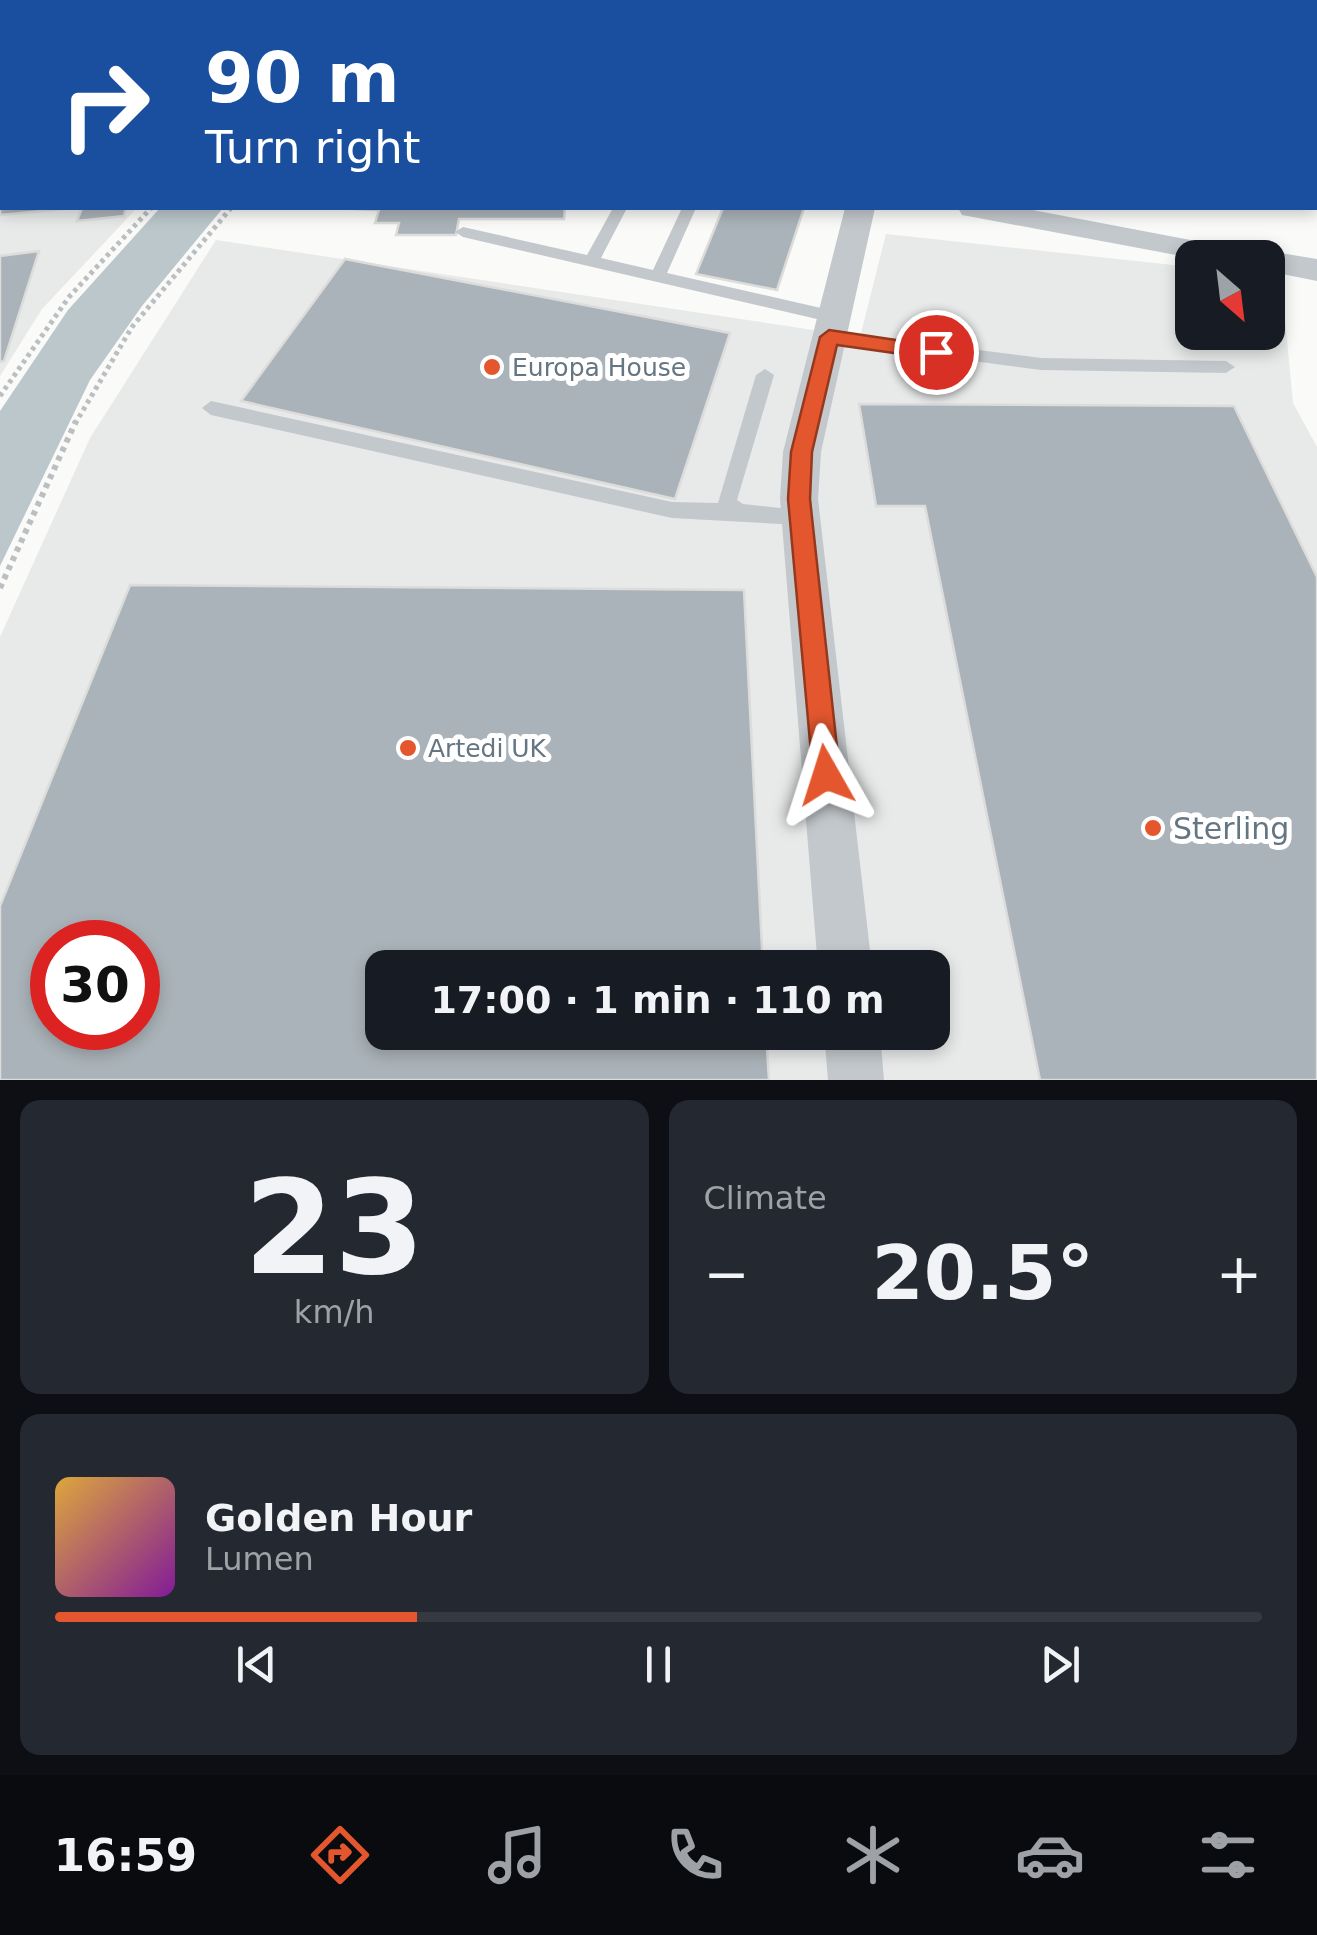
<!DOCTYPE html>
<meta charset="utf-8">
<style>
:root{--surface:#171b24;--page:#242831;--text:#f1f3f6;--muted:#9ea1a6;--line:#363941;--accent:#e4572e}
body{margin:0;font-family:"DejaVu Sans",sans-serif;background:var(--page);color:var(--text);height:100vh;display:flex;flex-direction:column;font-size:38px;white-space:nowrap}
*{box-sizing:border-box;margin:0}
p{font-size:32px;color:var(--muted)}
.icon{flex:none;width:55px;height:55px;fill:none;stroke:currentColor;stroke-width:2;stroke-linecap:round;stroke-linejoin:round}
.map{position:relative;height:1080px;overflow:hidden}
.sheet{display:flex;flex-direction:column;gap:20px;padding:20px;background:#0d0f14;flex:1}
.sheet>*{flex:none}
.guide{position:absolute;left:0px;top:0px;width:1318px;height:210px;box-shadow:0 5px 15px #0003;background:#1a4fa0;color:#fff;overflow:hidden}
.needle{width:65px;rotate:152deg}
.buttons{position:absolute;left:1175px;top:240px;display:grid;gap:20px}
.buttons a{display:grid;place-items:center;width:110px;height:110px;border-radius:20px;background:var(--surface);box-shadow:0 5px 15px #0003;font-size:50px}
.speed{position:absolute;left:30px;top:920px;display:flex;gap:20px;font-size:50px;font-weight:700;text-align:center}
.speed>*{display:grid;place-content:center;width:130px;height:130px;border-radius:50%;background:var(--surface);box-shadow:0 5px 15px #0003;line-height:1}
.speed .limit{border:15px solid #d22;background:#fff;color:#111}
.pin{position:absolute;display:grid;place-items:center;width:85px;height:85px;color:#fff;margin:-42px;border:5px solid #fff;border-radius:50%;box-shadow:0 2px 10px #0007}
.me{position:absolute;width:110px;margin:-55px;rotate:354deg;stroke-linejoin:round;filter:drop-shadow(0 0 8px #0008)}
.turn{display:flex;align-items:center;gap:35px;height:210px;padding:0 40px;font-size:45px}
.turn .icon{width:130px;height:130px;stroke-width:2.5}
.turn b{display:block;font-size:70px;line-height:85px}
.big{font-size:75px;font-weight:700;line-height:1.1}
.sheet .card{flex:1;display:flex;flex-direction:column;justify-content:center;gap:15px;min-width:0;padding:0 35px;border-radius:20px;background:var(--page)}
.sheet .dial{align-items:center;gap:0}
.dial b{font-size:130px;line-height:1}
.song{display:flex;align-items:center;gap:30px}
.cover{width:120px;height:120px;border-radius:15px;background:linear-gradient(135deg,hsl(40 70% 55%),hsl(290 70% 35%))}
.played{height:10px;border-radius:5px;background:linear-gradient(90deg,var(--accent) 30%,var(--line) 30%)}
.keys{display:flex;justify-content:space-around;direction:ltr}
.heat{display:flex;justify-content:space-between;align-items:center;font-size:55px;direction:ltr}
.sheet .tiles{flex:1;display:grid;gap:20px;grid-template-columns:1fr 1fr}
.card:last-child{grid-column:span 2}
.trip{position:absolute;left:365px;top:950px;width:585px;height:100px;border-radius:20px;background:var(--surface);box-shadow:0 5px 15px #0003;font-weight:700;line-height:100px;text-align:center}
.tab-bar{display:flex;height:160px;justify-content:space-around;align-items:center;background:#090b0e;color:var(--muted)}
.tab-bar .icon{width:70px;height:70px}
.tab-bar .active{color:var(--accent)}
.tab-bar b{font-size:45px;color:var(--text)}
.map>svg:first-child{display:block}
.built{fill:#e8e9e9;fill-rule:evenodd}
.green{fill:#dadfd7}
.water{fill:#bbc7cb}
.building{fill:#aab3b9;stroke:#dcdcda;stroke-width:2.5;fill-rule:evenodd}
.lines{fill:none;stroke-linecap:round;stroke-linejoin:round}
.path-far2{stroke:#bbbfc2;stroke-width:4;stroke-dasharray:4 4;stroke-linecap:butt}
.path-far1{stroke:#bbbfc2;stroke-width:5;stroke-dasharray:4 4;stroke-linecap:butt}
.path{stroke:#bbbfc2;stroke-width:6;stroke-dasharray:5 5;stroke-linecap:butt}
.lane{fill:#c3c8cc;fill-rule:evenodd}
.street{fill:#c3c8cc;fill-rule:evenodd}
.route{fill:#e4572e;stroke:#94391e;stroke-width:2.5}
.poi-dot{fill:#e4572e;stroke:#fff;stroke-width:4}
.labels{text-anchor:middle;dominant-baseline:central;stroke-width:10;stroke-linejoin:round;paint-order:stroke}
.poi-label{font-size:25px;fill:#657683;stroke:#fff;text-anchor:start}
.near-poi-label{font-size:30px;fill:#657683;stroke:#fff;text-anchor:start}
</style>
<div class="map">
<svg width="1317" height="1080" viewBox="0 0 1317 1080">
<rect width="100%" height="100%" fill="#fafaf8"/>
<!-- built -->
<path class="built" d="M0,0h358l-356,2v206h135l-95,101 -42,67z
M886,234l306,33v65h76v-58l13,2 12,127 24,44v633h-1317v-443l90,-199 126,-198 644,97zM52,942h86v86h-86zM382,968h550v64h-550z"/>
<!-- green -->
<path class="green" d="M984,0h333v164l-2,-162z"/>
<!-- water -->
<path class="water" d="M160,208h63l-81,98 -52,74 -90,186v-155l68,-101z"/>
<!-- building -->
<path class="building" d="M0,0h210l-208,2 -2,15z
M0,147l2,61h71l-73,7z
M82,208h44l-2,8 -47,5z
M330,208h235l-1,11h-105l-3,16h-60l3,-12h-24l4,-13z
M723,208h81l-27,82 -81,-16z
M39,251l-35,110 -4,1v-106z
M345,259l385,74 -55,166 -434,-98z
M859,404l375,2 83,171v503h-277l-115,-574h-49z
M130,585l614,5 19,378h-381v64h384l3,48h-769v-174zM52,942h86v86h-86z"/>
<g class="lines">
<!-- path-far2 -->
<path class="path-far2" d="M363,2l6,-2
M432,2l7,-2"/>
<!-- path-far1 -->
<path class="path-far1" d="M0,396l69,-99 82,-89
M75,424l57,-97 99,-119"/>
<!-- path -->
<path class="path" d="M0,588l76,-167"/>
<!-- lane -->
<path class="lane" d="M603,0h24l2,2h-24z
M2,24v8l-2,1v-8z
M613,208h14l-26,50 52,12 29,-62h14l-29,65 167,38 8,6 -8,6 -371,-86 -8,-5 8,-5 124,28z
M829,331l212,27 185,3 9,6 -9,6 -185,-3 -218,-29 -2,-4z
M765,369l9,6 -37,125 6,4 64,7 3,6 -3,6 -7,2 -128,-7 -461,-103 -9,-7 9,-7 461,101 46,1 38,-128z"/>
<!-- street -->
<path class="street" d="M845,208h30l-54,244 -3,47 54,469h-54l-38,-469 3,-47z
M958,208h64l237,45 9,-2 49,8v22l-49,-10v-13h-76l-219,-41 -11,-2z
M824,1032h56l4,48h-56z"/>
</g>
<!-- route -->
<path class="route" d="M829,330l107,16 10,6 -10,7 -99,-14 -25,107 -2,47 30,276 -4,9 -10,4 -9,-4 -4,-9 -25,-276 3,-47 29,-115z"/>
<!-- markers -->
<g class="poi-dot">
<circle cx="492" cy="367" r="10"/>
<circle cx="408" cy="748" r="10"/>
<circle cx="1153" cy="828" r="10"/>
</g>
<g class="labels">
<!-- poi labels -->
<g class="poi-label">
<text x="512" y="367">Europa House</text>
<text x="428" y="748">Artedi UK</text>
</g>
<!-- near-poi labels -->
<g class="near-poi-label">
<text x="1173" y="828">Sterling</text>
</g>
</g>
</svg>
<div class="buttons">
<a><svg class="needle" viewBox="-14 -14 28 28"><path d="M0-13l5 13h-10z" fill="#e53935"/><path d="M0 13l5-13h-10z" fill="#9ea1a6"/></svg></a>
</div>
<div class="speed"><div class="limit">30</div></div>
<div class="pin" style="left:936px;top:352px;background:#d93025"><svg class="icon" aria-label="arrive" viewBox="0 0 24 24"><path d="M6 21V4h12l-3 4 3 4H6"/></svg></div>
<svg class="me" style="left:826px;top:775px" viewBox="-20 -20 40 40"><path d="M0-17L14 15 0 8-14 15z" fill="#e4572e" stroke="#fff" stroke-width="4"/></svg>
<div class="trip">17:00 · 1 min · 110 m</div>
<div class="guide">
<div class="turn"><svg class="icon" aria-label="right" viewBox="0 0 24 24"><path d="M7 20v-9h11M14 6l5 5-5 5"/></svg><div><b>90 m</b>Turn right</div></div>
</div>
</div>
<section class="sheet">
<div class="tiles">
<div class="card dial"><b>23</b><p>km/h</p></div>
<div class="card"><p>Climate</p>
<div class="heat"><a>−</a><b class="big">20.5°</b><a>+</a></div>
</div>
<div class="card">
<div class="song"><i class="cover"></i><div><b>Golden Hour</b><p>Lumen</p></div></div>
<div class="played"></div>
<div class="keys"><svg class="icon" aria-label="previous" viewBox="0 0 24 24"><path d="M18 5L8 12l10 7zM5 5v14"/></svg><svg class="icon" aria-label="pause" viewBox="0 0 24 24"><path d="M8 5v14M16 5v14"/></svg><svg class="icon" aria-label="next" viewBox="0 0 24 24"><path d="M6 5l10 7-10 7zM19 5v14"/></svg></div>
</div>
</div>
</section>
<nav class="tab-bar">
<b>16:59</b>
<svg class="icon active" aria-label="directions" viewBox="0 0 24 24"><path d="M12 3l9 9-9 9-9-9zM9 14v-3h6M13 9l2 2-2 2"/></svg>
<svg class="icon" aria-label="music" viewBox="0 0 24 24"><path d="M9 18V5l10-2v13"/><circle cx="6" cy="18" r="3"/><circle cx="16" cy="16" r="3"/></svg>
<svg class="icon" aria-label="phone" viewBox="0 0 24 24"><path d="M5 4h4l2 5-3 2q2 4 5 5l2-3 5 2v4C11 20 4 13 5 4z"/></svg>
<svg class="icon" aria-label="climate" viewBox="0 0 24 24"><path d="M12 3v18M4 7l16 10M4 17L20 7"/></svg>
<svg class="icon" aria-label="car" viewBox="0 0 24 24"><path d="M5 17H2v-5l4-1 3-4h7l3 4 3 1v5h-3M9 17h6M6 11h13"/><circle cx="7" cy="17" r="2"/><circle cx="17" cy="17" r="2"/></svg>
<svg class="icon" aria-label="filters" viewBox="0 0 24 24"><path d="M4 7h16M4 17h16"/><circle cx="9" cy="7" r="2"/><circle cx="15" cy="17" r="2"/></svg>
</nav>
